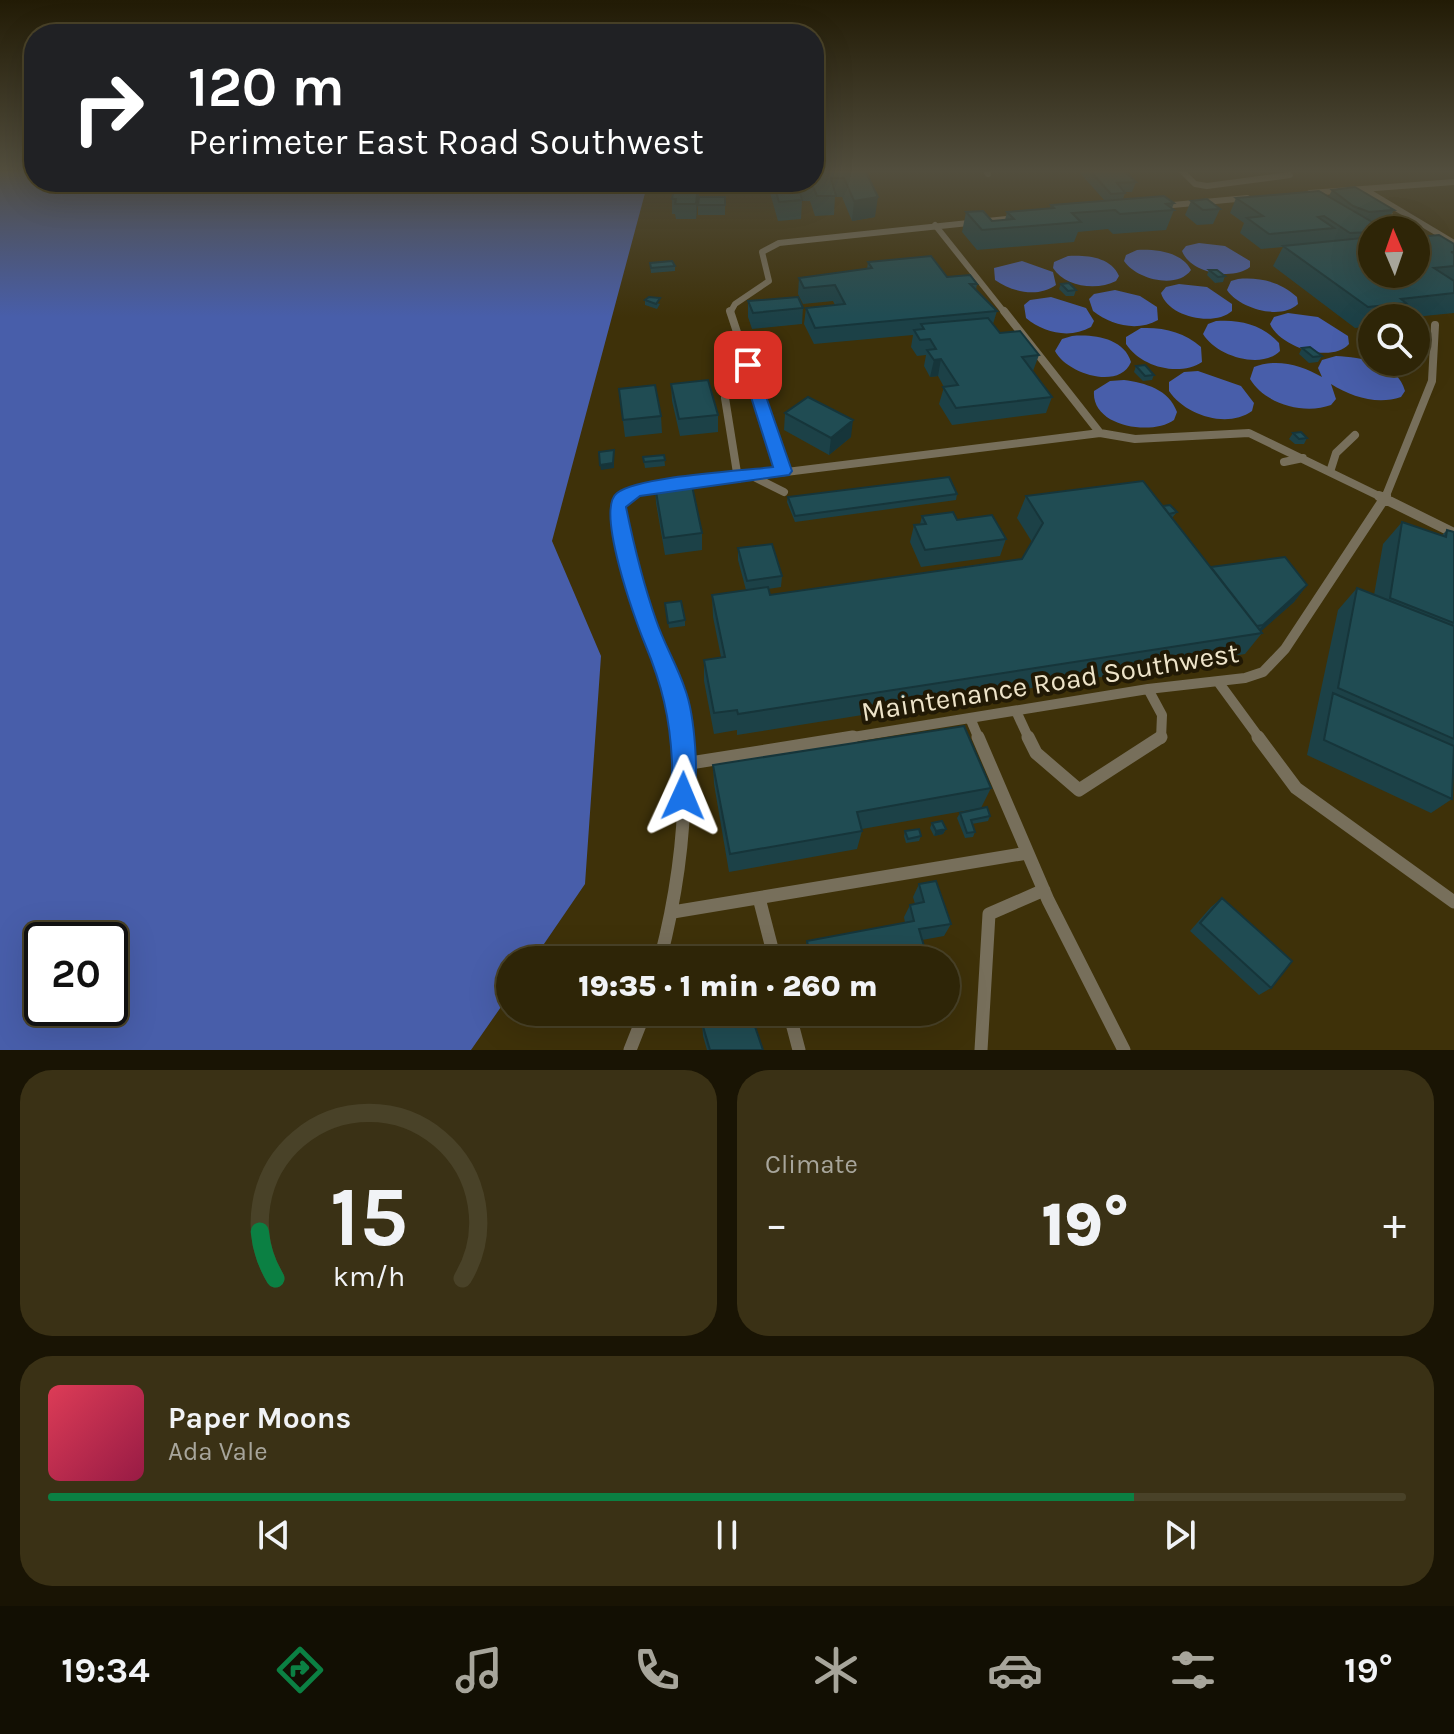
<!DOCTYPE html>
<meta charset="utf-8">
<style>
:root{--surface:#2e2507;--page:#3a3115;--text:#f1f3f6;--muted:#a7a59b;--line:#494228;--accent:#0b8043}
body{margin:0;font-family:Karla,sans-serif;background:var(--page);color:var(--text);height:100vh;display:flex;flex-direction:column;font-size:30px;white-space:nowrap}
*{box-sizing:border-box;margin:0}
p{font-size:26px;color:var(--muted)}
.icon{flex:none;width:44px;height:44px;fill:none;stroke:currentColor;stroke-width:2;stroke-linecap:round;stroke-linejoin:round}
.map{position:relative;height:1050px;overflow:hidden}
.drawer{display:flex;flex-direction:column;gap:20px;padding:20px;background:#191404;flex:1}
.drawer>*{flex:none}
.guide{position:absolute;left:24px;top:24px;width:800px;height:168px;border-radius:32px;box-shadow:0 8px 32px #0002,0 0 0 2px var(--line);background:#202124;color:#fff;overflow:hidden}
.needle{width:52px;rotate:358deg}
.fabs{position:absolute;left:1358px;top:216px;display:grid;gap:16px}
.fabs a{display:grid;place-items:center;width:72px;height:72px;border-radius:50%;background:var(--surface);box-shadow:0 8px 32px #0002,0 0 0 2px var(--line);font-size:40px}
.speed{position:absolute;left:24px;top:922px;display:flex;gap:16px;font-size:40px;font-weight:700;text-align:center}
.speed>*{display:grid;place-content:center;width:104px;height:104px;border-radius:50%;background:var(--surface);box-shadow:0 8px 32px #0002,0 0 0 2px var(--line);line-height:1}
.speed .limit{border:4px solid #111;border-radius:12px;background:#fff;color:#111}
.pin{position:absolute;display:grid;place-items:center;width:68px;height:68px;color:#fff;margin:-34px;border-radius:16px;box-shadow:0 4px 12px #0006}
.me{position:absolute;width:88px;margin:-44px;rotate:1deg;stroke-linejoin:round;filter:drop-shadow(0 0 6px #0008)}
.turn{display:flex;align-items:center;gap:28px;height:168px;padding:0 32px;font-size:36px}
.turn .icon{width:104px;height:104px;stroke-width:2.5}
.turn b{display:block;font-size:56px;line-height:68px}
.big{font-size:60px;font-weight:800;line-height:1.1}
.drawer .widget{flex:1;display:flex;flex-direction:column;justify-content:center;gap:12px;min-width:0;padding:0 28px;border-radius:32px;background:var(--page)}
.drawer .dial{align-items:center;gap:0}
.dial svg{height:208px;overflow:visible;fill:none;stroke:var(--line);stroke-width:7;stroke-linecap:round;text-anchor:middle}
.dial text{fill:var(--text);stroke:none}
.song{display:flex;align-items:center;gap:24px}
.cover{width:96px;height:96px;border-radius:12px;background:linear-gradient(135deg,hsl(350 70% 55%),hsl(340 70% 35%))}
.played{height:8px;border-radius:4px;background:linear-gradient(90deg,var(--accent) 80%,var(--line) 80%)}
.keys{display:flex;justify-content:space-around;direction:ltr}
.heat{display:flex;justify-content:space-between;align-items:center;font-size:44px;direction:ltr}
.drawer .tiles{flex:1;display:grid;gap:20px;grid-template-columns:1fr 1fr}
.widget:last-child{grid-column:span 2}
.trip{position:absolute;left:496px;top:946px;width:464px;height:80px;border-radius:40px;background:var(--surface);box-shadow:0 8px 32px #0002,0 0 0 2px var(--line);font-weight:800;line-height:80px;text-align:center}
.dock{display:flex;height:128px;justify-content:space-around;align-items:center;background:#120f03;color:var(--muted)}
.dock .icon{width:56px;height:56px}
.dock .active{color:var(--accent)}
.dock b{font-size:36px;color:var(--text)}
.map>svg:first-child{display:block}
.water{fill:#485eaa;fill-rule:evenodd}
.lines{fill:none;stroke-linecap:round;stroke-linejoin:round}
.service-far3{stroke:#776f5b;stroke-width:6}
.service-far2{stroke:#776f5b;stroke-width:8}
.service-far1{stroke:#776f5b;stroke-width:10}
.service{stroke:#776f5b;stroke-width:13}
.wall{fill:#1c4147}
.shaded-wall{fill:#16353a}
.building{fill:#204c53;stroke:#16353a;stroke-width:2}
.route{fill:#1a73e8;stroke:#114b97;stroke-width:2}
.labels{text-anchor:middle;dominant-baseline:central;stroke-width:8;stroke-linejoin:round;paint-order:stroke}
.street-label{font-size:28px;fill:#eee4ca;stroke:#211905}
</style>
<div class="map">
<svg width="1454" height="1050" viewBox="0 0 1454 1050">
<rect width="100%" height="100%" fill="#3e3109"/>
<!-- water -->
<path class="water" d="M0,170h34v12h614l-96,359 49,115 -16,228 -52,76h-23v34l-39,56h-471zM42,940h68v68h-68z
M1199,243l26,3 25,15v6c-17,14 -60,6 -68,-16l4,-5z
M1137,250c19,-1 45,2 54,20 -14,20 -55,9 -67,-9l2,-6z
M1068,256c19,-1 43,1 51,20l-3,5c-19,10 -51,6 -63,-13l1,-6z
M1022,261l31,11 3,13c-18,13 -44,7 -61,-5l-1,-12z
M1238,279c22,-2 43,3 59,18l1,7c-18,17 -59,4 -71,-14l4,-9z
M1179,284l28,3 25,17v7c-18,16 -64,6 -71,-18l5,-6z
M1115,290l25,6 17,11 1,13c-21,12 -47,5 -65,-9l-4,-12 5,-5z
M1051,297l35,11 8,13 -3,6c-21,12 -47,6 -65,-9l-2,-13 6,-5z
M1288,313l30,4 30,19 1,8c-18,20 -69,3 -79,-20l4,-7z
M1216,321c24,-2 47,4 63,22l1,8c-19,19 -64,5 -77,-17l5,-10z
M1141,328c23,-1 43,4 60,19l1,15c-23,15 -61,5 -76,-18v-7z
M1072,336c21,-2 52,2 59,26 -12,29 -65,11 -76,-11l7,-12z
M1336,356c25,1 62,7 69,35l-4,6c-24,8 -49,0 -70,-13l5,15 -5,6c-27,10 -66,-1 -81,-26l4,-12c22,-9 48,-2 68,10l-4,-9 4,-8z
M1198,371l43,15 13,17 -2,8c-25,18 -67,4 -83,-20v-9l15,-10z
M1124,380c21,3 45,9 53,32l-3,8c-22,16 -83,7 -80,-29l16,-10z"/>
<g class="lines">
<!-- service-far3 -->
<path class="service-far3" d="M985,170l3,4
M1181,170l14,14 12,2 83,-11
M1364,189l90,54
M1310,193l144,-11
M1162,206l85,-8
M1380,210l36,20
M935,225l70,88
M730,313l5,-9 34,-23 -7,-29 17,-9 237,-25"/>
<!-- service-far2 -->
<path class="service-far2" d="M730,311l53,160
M1004,311l96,122
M725,398l13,81
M1284,462l19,-4
M1330,472l6,-19 19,-18
M752,476l32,16
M681,485l419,-52 35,6 114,-6 134,65
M624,498l14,-7 28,-4
M1385,498l47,-117 3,-56"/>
<!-- service-far1 -->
<path class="service-far1" d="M626,496l-9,11c6,83 58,150 66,232
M1379,496l75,37
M1219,683l41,56
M1148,689l14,26 -1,24
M1016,711l13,28
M970,718l9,21
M841,739l307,-50 97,-11 18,-6 22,-23 101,-153"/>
<!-- service -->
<path class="service" d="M978,737l70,163 76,150
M1028,737l8,16 43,37 82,-53
M1258,737l38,51 158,114
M684,764l169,-27
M759,898l16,62
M673,912l354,-59
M660,960c19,-74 29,-147 22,-223
M789,1012l10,38
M630,1050l15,-38
M981,1050l8,-136 55,-24"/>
</g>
<!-- wall -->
<path class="wall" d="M865,170l10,47 -23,4 -10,-24h-7l-1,18 -19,1 -5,-15h-8l-1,18 -23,2 -10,-35v-4h46z
M1080,170h44l12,12 -4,10h-8l1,1 -2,6 51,4 -2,5 2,2 -8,20 -53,4 -5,-5 -30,3 -4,10 -97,8 -15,-18 4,-20 26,9 13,-1 2,-8 43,-4 1,-3 54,-4 -26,-29z
M700,182l-4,37h-20l-1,-5h-3v-15z
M1332,190l62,20 -9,15 -6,1 -7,4v44l47,-37 35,7v69l-50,5h-32v8l-17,2 -82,-62 10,-19 -22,2 -21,-16 4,-10 -14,-10 6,-15 93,-2z
M725,197v18h-27v-10z
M1191,201l29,8 -7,15 -16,1 -12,-10z
M868,262l109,22 -1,6 21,21 -4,13 7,9 39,22 -6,16 19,26 -6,16 -94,12 -13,-21 5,-17 -6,-11 -8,1 -6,-11 2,-11 -9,1 -6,-9 2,-12 -99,9 -10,-20 2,-16 29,-3 -2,-4 -30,3 -5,-10 1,-16 68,-9z
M650,263l25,3v5l-24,2z
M1209,270l16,6 -2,6 -8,1 -8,-8z
M1061,284l15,6 -2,6h-8l-7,-7z
M645,300l15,4 -3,5 -12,-4z
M748,301l55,7 -1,16 -50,5 -4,-12z
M1302,348l20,8 -4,6 -9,1 -10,-9z
M1136,366l18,9 -2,5 -9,1 -9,-9z
M671,384l47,31v17l-38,4 -8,-35z
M619,389l42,27 1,17 -37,4z
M785,413l66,24 -22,18 -45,-25z
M1293,433l14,5 -3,6h-9l-6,-5z
M664,455l1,11 -20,2 -2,-11z
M655,486l47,47v17l-37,5 -9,-52z
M957,494l-1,6 -161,22 -8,-20 1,-5z
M1026,496l137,10 14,6 -5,6 39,49 96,18 -13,17 -33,29 1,2 -17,21 -508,81v-5l-23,4 -10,-53v-21l17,-3 -8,-40 -1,-22 34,-5 -8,-30v-12l44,28 -1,11 -13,2 2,6 252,-36 10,-17 -15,-24z
M922,516l84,23 -6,17 -79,11 -11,-25 4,-17 6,-1z
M1402,522l39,14 6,-6 7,2v231l-2,36 -21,14 -124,-58 31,-145 19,-22 17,7 9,-51z
M665,603l20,17v6l-16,2z
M713,765l278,23 -10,20 -119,21v2l-5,18 -128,23 -15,-88z
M960,813l30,3 -2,5 -16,3 3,8 -2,5 -8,1 -8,-20z
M932,823l14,6 -3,5 -9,2 -4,-8z
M905,831l16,5 -2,5 -13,2 -2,-7z
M919,884l32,40 -7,12 -22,4 6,20h-122l-2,-7 3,-12 98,-18 -1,-6 6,-12 5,-1 -2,-7z
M1222,898l49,90 -12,7 -69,-64 21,-24z
M702,1023l61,27h-56l-4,-14z"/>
<!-- shaded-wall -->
<path class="shaded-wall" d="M698,182h2l-4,37v-15z
M878,197l-3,20 -23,4 2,-20z
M941,359l-3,17 -8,1 4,-17z
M853,420l-2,17 -22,18 2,-17z
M614,450v18l-13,2 -1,-5z
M1307,585l-13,17 -35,31 -3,1 7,-9z
M946,829l-3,5 -9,2 2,-5z"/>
<!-- building -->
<path class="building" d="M814,170h51l13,27 -24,4 -10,-23h-13l5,18h-19l-6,-14h3z
M1089,170h35l12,12 -19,1 8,10 -14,1z
M675,182h23l-2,22h-21l1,-5h-4z
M773,182h25l4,18 -23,2z
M1355,187l39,23 -25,2 -16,-6 -21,-16z
M1319,191l67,39h-14v2l-22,1 -26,-17 -6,1 16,11 -65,6 -22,-16 16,-2 -27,-18z
M1164,196l10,7 -8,1 8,6 -54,4 -5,-4 -43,3 9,9 -99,8 -16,-18 17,-1 9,10 22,-2 -7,-7 47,-4 -3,-3z
M699,197h26v8h-27z
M1207,199l13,10 -17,1 -12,-9z
M1416,235l3,2 20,-2 15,9v8h-3l3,1v13l-20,2 20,13v12l-53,6 5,4 -38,4 -85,-61 89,-9v37h44z
M931,256l16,21 23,-2 7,9h-7l27,27 -182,17 -9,-20 39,-4 -10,-19 -31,3 -5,-10 73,-10 -4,-6z
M672,261l3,5 -24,2 -1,-5z
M1209,270h8l8,6 -7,1z
M1069,283l7,7 -8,1 -7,-7z
M649,297l11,1 -4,6 -11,-4z
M798,297l5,11 -50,5 -5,-12z
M988,318l12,15 20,-2 19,24 -17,2 30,40 -96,11 -13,-21 15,-2 -17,-26 -7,1 -7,-10 9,-1 -6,-10 -10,1 -6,-10 10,-1 -3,-5z
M1310,347l12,9 -9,1 -11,-9z
M1145,365l9,10 -9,1 -9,-10z
M708,380l10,35 -39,4 -8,-35z
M655,385l6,31 -38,4 -4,-31z
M808,397l45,23 -22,18 -46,-25z
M1301,432l6,6 -8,1 -6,-6z
M614,450l-1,13 -13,2 -1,-13z
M664,455l1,5 -21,2 -1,-5z
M949,477l8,17 -162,22 -7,-19z
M691,481l11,52 -38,5 -9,-52z
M1143,481l119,152 -524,81 -1,-4 -23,3 -10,-53 21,-3 -13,-62 56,-8 2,8 252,-36 21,-36 -17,-27z
M1170,505l7,7 -8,2 -6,-8z
M953,512l4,8 35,-5 14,24 -81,11 -11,-25 12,-1 -4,-8z
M1402,522l44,15 1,-7 7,2v91l-64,-25z
M772,544l10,32 -35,5 -9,-33z
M1285,557l22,28 -44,40 -6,1 -46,-59z
M1357,588l97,38v113l-116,-51z
M681,601l4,19 -17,3 -3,-20z
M1333,693l121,53 -2,53 -128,-59z
M964,726l27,62 -134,24 5,19 -132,23 -17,-89z
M987,807l3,9 -19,4 4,12 -8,1 -7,-20z
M942,821l4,8 -10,2 -4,-8z
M919,829l2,7 -13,3 -3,-8z
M936,881l15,43 -32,5 9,31h-117l-4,-19 107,-20 -4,-16 14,-3 -5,-18z
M1222,898l70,63 -21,27 -71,-65z
M730,1012h20l13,38h-53l-8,-27z"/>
<!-- sky -->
<linearGradient id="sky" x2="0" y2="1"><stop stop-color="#221b05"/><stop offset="0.54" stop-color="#524e3e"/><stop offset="1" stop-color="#524e3e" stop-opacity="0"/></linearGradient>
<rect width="1454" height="317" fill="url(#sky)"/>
<!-- route -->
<path class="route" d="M743,362l12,3 37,106 -3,4 -149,21 -14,11c8,39 17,76 30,113 8,24 21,45 29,69 9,24 16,91 6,115l-8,4 -9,-4c-6,-13 -1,-27 -2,-42 -2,-44 -10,-77 -27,-118 -10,-24 -50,-135 -28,-151 23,-17 123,-22 156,-26l-32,-102z"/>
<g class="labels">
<!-- street labels -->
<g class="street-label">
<text transform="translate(1050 682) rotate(-9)">Maintenance Road Southwest</text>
</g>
</g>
</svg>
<div class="fabs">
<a><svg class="needle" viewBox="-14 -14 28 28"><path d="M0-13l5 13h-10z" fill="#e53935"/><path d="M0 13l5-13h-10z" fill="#a7a59b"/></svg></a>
<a><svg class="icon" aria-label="search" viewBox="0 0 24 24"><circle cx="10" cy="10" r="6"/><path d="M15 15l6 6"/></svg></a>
</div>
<div class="speed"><div class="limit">20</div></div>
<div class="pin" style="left:748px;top:365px;background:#d93025"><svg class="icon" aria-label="arrive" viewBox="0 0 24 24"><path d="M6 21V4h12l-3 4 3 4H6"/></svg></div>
<svg class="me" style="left:683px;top:796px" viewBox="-20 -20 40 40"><path d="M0-17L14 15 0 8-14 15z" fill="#1a73e8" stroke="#fff" stroke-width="4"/></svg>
<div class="trip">19:35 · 1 min · 260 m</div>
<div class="guide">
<div class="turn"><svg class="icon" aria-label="right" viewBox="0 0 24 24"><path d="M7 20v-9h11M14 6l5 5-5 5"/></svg><div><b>120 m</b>Perimeter East Road Southwest</div></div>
</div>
</div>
<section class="drawer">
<div class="tiles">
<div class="widget dial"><svg viewBox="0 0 100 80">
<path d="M14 69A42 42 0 1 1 86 69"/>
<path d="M14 69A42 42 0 0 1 8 51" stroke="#0b8043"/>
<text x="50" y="56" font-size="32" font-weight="700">15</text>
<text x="50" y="72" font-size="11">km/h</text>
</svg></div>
<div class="widget"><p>Climate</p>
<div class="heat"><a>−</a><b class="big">19°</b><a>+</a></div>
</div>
<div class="widget">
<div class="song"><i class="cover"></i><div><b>Paper Moons</b><p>Ada Vale</p></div></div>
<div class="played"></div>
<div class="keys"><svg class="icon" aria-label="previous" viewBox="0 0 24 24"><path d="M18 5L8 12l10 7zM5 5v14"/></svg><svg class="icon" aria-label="pause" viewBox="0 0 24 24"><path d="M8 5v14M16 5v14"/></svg><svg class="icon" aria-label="next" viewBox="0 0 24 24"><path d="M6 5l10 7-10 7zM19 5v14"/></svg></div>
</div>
</div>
</section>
<nav class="dock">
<b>19:34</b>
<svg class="icon active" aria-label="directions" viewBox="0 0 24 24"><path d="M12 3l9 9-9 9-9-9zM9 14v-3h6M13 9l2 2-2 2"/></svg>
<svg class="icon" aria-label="music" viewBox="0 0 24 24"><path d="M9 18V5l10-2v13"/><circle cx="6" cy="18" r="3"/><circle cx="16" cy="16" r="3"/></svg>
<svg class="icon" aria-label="phone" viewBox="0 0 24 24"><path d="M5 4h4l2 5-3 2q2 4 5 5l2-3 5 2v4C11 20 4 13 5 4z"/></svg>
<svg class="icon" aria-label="climate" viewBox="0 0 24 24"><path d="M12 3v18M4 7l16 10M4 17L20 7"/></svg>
<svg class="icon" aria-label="car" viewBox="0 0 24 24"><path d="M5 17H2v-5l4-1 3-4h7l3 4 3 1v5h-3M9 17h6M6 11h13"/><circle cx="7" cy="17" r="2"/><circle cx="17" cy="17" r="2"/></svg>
<svg class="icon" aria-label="filters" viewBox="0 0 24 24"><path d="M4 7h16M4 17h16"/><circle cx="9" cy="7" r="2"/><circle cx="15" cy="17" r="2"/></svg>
<b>19°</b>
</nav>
